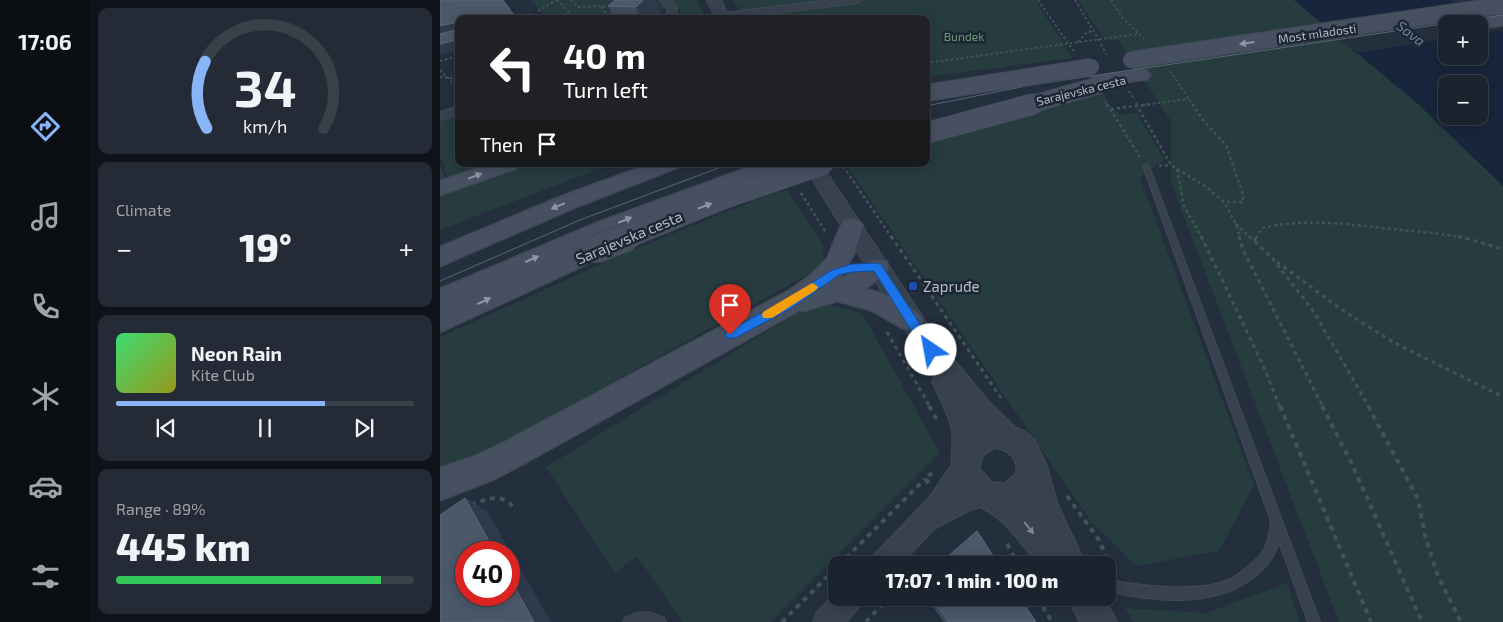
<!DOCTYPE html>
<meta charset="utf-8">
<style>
:root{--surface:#1b232e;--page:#242b36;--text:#f1f3f6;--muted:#a0a4aa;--line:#39404a;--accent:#8ab4f8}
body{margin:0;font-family:"Exo 2",sans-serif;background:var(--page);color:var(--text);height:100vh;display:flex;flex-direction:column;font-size:19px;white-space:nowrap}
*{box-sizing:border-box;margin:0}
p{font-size:16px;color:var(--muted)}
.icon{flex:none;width:28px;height:28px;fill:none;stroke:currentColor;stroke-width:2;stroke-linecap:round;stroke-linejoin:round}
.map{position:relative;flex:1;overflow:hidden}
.side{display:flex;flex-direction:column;gap:8px;padding:8px;background:#0f1319;width:350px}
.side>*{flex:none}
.guide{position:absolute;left:15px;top:15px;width:475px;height:152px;border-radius:10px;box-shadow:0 2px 12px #0003,0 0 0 1px var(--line);background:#202124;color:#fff;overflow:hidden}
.tools{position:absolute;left:998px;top:15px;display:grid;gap:10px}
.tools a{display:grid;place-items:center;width:50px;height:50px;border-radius:10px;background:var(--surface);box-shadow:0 2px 12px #0003,0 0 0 1px var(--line);font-size:25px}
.speed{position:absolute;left:15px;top:541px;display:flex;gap:10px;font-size:25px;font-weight:700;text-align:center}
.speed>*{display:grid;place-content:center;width:65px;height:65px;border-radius:50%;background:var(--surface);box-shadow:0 2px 12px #0003,0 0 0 1px var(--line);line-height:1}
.speed .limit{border:8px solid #d22;background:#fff;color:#111}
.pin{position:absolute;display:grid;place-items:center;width:42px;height:42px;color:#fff;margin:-51px -21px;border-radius:50% 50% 50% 0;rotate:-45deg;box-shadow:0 0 5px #0007}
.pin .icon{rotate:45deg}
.me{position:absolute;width:55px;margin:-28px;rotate:327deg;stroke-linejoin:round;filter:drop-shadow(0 0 4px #0008)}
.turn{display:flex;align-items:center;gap:18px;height:105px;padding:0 25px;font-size:22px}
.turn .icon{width:65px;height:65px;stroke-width:2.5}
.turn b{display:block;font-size:35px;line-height:42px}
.then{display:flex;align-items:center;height:48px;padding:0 25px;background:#0003;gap:10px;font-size:19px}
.big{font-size:38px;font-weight:800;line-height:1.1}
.side .widget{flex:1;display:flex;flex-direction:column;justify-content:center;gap:8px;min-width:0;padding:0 18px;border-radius:10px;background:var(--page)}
.side .dial{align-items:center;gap:0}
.dial svg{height:130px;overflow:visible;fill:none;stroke:var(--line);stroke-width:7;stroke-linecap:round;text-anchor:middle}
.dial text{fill:var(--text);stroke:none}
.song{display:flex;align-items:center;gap:15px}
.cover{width:60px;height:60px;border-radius:8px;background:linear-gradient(135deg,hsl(140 70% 55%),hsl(60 70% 35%))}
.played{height:5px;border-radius:2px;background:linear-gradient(90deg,var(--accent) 70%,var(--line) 70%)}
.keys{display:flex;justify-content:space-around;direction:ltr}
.heat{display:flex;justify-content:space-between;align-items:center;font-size:28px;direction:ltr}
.charge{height:8px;border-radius:4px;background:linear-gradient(90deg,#34c759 89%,var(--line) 0)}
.trip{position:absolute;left:388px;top:556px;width:288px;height:50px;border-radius:10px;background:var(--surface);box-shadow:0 2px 12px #0003,0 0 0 1px var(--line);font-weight:800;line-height:50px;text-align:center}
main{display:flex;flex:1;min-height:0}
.tabs{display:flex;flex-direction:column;width:90px;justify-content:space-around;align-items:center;background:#0b0e12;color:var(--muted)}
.tabs .icon{width:35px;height:35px}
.tabs .selected{color:var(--accent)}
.tabs b{font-size:22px;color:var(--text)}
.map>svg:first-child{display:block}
.green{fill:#263c3f}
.water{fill:#17263c;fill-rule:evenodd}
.pier{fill:#242f3e}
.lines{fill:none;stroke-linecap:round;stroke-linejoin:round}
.service-casing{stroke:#414a57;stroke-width:2}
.minor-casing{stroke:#414a57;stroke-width:2}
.tertiary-casing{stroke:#414a57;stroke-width:2}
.secondary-casing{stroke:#414a57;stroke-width:3}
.path-far3{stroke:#3f5557;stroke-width:2;stroke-dasharray:2.5 2.5;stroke-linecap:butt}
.path-far2{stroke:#3f5557;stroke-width:2.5;stroke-dasharray:3 3;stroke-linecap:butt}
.path-far1{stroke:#3f5557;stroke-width:3;stroke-dasharray:4 4;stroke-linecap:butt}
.path{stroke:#3f5557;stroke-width:4;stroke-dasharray:5 5;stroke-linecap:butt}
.service{fill:#38414e;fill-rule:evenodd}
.minor{fill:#38414e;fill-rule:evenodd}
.tertiary{fill:#38414e;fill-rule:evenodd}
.secondary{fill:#465061;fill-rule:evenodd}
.tram{stroke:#5a6575;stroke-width:1}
.secondary-bridge-far2-casing{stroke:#414a57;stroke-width:18;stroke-linecap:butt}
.secondary-bridge-far1-casing{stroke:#414a57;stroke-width:22;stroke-linecap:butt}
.secondary-bridge-casing{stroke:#414a57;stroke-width:29;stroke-linecap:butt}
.secondary-bridge-far2{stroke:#465061;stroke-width:16}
.secondary-bridge-far1{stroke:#465061;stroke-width:21}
.secondary-bridge{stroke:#465061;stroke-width:26}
.wall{fill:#3f4b5c}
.shaded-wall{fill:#2f3b4b}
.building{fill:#4b5868;stroke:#5c6777}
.oneway{fill:#8e96a5}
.oneway2{fill:#7c8592}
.route{fill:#1a73e8;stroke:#114b97}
.slow{fill:#f59e0b}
.transit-dot{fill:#1a4fb4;stroke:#1d2633;stroke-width:2}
.labels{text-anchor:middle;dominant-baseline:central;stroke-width:5;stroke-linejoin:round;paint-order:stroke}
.far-street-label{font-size:12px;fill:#b4bcc9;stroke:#1d2633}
.far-park-label{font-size:12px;fill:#6b9a76;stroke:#1d2633}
.far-water-label{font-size:14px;font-style:italic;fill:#6d86a8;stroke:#1d2633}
.street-label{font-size:15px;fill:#b4bcc9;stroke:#1d2633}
.poi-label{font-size:15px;fill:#b4bcc9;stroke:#1d2633;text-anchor:start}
</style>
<main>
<nav class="tabs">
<b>17:06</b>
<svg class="icon selected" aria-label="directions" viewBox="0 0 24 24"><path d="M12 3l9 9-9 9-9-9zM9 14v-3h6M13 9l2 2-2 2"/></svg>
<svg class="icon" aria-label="music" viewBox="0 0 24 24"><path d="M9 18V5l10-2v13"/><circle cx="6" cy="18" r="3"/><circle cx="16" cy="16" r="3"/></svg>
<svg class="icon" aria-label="phone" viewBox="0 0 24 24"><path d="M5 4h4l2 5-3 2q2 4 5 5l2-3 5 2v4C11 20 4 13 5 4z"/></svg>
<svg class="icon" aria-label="climate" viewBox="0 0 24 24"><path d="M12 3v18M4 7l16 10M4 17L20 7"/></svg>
<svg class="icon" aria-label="car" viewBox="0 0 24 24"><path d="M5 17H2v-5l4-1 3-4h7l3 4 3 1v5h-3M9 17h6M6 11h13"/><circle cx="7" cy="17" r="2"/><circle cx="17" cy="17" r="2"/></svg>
<svg class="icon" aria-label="filters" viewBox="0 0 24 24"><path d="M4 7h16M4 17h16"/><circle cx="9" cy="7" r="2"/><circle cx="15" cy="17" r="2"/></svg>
</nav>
<section class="side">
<div class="widget dial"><svg viewBox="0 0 100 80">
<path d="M14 69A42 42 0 1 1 86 69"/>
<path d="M14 69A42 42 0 0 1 13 28" stroke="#8ab4f8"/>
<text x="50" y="56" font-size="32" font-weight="700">34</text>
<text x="50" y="72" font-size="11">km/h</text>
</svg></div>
<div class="widget"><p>Climate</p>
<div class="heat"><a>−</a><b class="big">19°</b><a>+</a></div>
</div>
<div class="widget">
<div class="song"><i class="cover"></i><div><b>Neon Rain</b><p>Kite Club</p></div></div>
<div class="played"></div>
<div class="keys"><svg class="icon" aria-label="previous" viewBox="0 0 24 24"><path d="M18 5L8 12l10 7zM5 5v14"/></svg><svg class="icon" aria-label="pause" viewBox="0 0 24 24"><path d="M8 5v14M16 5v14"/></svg><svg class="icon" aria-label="next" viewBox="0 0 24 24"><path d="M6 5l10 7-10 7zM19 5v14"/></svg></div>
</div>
<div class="widget"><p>Range · 89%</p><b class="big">445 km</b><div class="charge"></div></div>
</section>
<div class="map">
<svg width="1063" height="622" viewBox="0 0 1063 622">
<rect width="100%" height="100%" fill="#242f3e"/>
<!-- green -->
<path class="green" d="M91,0h166l10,19h-33l7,-9 -54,-2 -11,11h-71z
M293,0h302l38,58 -147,19v-58h-181z
M638,0h216l124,104 85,82v436h-164l-168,-439v-62l-53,-81 -12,1z
M663,91l7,15 11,9 16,-2 27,47 -24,18 114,307 -35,66 -83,15 -44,-43 -243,-354 17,-5h60v-20l126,-41z
M19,115v49h32l-43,15 -6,-19 -2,1v-40z
M88,164h83l-171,66v-34z
M347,190l36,55 1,18 -10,8 -299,165 -54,27 -21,6v-132l190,-86 136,-55z
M391,305l31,8 78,140 -169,169h-89l-45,-66 -22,17 -69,-106 251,-154z
M847,583l13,39h-166l-9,-14 81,5z"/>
<!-- water -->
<path class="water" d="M854,0h157l52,32v154l-85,-82zM1006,24h33v32h-33zM1006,84h33v32h-33z"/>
<!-- pier -->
<path class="pier" d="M1020,2l43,28 -24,4v-10h-33v15l-91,14 -36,-31z"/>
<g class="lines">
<defs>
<path id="service" d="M90,14l3,2 -1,1 -14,2z
M706,164l3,2 171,456h-12l-29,-80c-4,14 -11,23 -21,32 -40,35 -103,28 -152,17v-12c32,7 91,14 122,1 8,-3 15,-10 22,-15 6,-5 12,-11 15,-17 4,-8 5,-18 6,-27l-128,-355z
M209,612l15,6 2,4h-43l2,-4 12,-5z"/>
<path id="minor" d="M220,0h11l6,8 -1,11h-12l3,-3v-8z
M391,0h31l-5,3 -131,16 -8,-1 -1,-2 5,-3z
M19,106v8l-19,6v-8z
M524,455l8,3 3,8 -10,22 19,-5 8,4 4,8 -4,8 -22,7 -36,19 -34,36h-31l4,-9 56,-58 27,-40z
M396,593v5h27l-4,9 -13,15h-33l4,-10z"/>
<path id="tertiary" d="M267,0h14l9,19h-14z
M363,164h18l119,179 50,60 25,24 11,5 9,9 12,25 10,37 29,62h-48c-13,-17 -26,-35 -43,-49 -11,-9 -25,-11 -34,-23 -16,-21 -6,-40 -9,-62 -2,-15 -14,-36 -20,-50l3,-7 -13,-17zM555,448c15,2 23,11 21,26l-11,9 -14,-1 -11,-13c0,-13 4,-16 15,-21z
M627,598h37l13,24h-37z"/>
<path id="secondary" d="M1063,15v10l-24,4v-5h-8l3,-3z
M701,70l6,1 3,4 -3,4 -49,7 -6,-1 -3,-4 3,-4 6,-1z
M50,164h30l-3,4 -77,27v-14z
M210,164h29l-3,4 -100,39 -136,59v-19l120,-50z
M318,164h30l-3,4c-103,36 -205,77 -304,124l86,-39 9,-3 9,3 3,6 -3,6 -145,67v-22l5,-2 -5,2v-21l159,-67z
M411,218l8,3 4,5 -9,28 -16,26c16,-7 30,-25 48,-19l3,6 -3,6 -21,16c18,4 50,14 59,32l-4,7 -9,3 -9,-3 -31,-18 -34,-9 -34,10 -3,-1 -277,154 -31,16 -52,20v-32l33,-11 28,-13 289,-154 21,-15 16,-16 16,-38z"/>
</defs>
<!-- service casing -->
<use href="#service" class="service-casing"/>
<!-- minor casing -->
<use href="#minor" class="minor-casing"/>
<!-- tertiary casing -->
<use href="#tertiary" class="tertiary-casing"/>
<!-- secondary casing -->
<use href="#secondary" class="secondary-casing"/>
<!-- path-far3 -->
<path class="path-far3" d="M117,0l19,19
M131,0l7,7 32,-1
M598,0l37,53
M635,0l25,42
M671,0l11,17 22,22
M161,7l10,12
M98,11l18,-11
M638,42l7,-8 9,-4
M661,44l5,10
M0,61l19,-5
M486,63l212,-29
M0,70l19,19
M730,71l23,34
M0,77l19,2
M689,91l5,8
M665,101l2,4
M696,103l1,2
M703,105l46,-6"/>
<!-- path-far2 -->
<path class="path-far2" d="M667,104l33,53
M696,104l35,61 34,21 19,16 12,22 4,14
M752,104l11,16 23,25 17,50v7h-19
M671,109l42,-5
M403,166l49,72
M719,166l12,-1
M737,169l7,37 18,32
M361,193l26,41
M796,224l14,14
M816,238l6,-10c44,-10 86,-4 130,1 24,3 49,4 73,9"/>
<!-- path-far1 -->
<path class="path-far1" d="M451,236l110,162
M761,236l61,127 18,44
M799,236l4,14 80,157
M809,236l23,22
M1018,236l45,13
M814,241l3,-5
M832,258l42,54 55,95
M837,262l65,48 51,32 110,55
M447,332l43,75"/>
<!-- path -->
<path class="path" d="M489,406l8,14
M840,406l91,216
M882,406l30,58 70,158
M928,406l50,93 7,37 13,40 23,46
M489,483l-4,-4 8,-7
M627,496l32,44 13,30
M31,505c16,-6 31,-13 43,3
M567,544l12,21
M399,565l86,-86
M598,598l14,24
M342,622l54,-54
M426,622l22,-24"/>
<!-- service -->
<use href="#service" class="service"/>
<!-- minor -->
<use href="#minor" class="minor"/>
<!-- tertiary -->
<use href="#tertiary" class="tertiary"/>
<!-- secondary -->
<use href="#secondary" class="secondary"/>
<!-- tram -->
<path class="tram" d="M486,106l105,-21 472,-70
M0,281l140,-61 149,-56"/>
<defs>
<path id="secondary-bridge-far2" d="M691,60l372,-55
M486,93l165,-26
M588,105l72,-20"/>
<path id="secondary-bridge-far1" d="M486,133l107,-29
M186,238l96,-39 101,-35"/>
<path id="secondary-bridge" d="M155,250l34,-14"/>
</defs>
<!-- secondary-bridge-far2 casing -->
<use href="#secondary-bridge-far2" class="secondary-bridge-far2-casing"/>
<!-- secondary-bridge-far1 casing -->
<use href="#secondary-bridge-far1" class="secondary-bridge-far1-casing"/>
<!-- secondary-bridge casing -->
<use href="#secondary-bridge" class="secondary-bridge-casing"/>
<!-- secondary-bridge-far2 -->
<use href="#secondary-bridge-far2" class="secondary-bridge-far2"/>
<!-- secondary-bridge-far1 -->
<use href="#secondary-bridge-far1" class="secondary-bridge-far1"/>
<!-- secondary-bridge -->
<use href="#secondary-bridge" class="secondary-bridge"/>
</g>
<!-- wall -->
<path class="wall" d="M175,0l46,12 -6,7h-41l-6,-13z
M487,598h93l16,24h-92z"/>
<!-- shaded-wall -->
<path class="shaded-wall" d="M203,0h13l5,12 -6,7h-14l-5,-12z
M13,23l6,8 -19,5v-10z
M19,39v11l-19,5v-11z
M0,165l5,12 -5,2z
M25,498l22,13 64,111h-17l-25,-46v-24h-14z"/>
<!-- building -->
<path class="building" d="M0,0h63l14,19h-58v20l-19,5v-10l15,-4v-5l-2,-2 -13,3z
M175,0h28l-7,7 -28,-1z
M25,498l30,54h-29v43h43v-19l25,46h-94v-107z
M537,531l22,34h-61z
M492,598h88l16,24h-87z"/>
<!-- one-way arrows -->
<defs><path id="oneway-solid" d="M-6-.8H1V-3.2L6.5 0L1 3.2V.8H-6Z" transform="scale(1.25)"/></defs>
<g class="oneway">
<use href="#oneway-solid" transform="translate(807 43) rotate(172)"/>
<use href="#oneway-solid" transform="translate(35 176) rotate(-20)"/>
<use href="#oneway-solid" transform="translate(118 206) rotate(157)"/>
<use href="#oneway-solid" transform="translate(265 206) rotate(-21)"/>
<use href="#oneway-solid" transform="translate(185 220) rotate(-22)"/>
<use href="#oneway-solid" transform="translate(92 259) rotate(-24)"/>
<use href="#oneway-solid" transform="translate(44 301) rotate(-25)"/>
</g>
<use class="oneway2" href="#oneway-solid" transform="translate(589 528) rotate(51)"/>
<!-- route -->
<path class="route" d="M437,263l4,1 54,83 2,3 -2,4h-9l-52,-83 -22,1 -13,3 -49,34 -55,29h-9l-1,-3 1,-3 56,-30 50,-32 20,-6z"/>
<!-- slow -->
<path class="slow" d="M372,283l4,2 2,2 -2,3 -44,28h-9l-1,-3 1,-3z"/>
<!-- markers -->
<rect class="transit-dot" x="468" y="281" width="10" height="10" rx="2.5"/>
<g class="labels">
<!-- far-street labels -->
<g class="far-street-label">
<text transform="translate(877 33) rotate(-8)">Most mladosti</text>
<text transform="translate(641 90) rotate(-14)">Sarajevska cesta</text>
</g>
<!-- far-park labels -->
<g class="far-park-label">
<text x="524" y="36">Bundek</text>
</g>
<!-- far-water labels -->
<g class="far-water-label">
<text transform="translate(971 33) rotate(37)">Sava</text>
</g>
<!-- street labels -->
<g class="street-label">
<text transform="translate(189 237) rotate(-23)">Sarajevska cesta</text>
</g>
<!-- poi labels -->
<g class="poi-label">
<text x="483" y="286">Zapruđe</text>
</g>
</g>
</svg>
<div class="tools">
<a>+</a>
<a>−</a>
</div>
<div class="speed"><div class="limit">40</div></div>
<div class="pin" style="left:290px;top:335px;background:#d93025"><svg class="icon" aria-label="arrive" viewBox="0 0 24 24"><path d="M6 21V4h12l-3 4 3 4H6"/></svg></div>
<svg class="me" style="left:491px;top:350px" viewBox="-20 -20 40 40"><circle r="19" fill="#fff"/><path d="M0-13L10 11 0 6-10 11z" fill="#1a73e8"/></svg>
<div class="trip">17:07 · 1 min · 100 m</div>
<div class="guide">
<div class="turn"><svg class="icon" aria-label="left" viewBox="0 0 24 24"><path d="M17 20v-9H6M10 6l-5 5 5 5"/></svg><div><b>40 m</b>Turn left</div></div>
<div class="then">Then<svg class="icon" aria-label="arrive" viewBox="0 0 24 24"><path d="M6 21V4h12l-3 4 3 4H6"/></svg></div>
</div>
</div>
</main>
